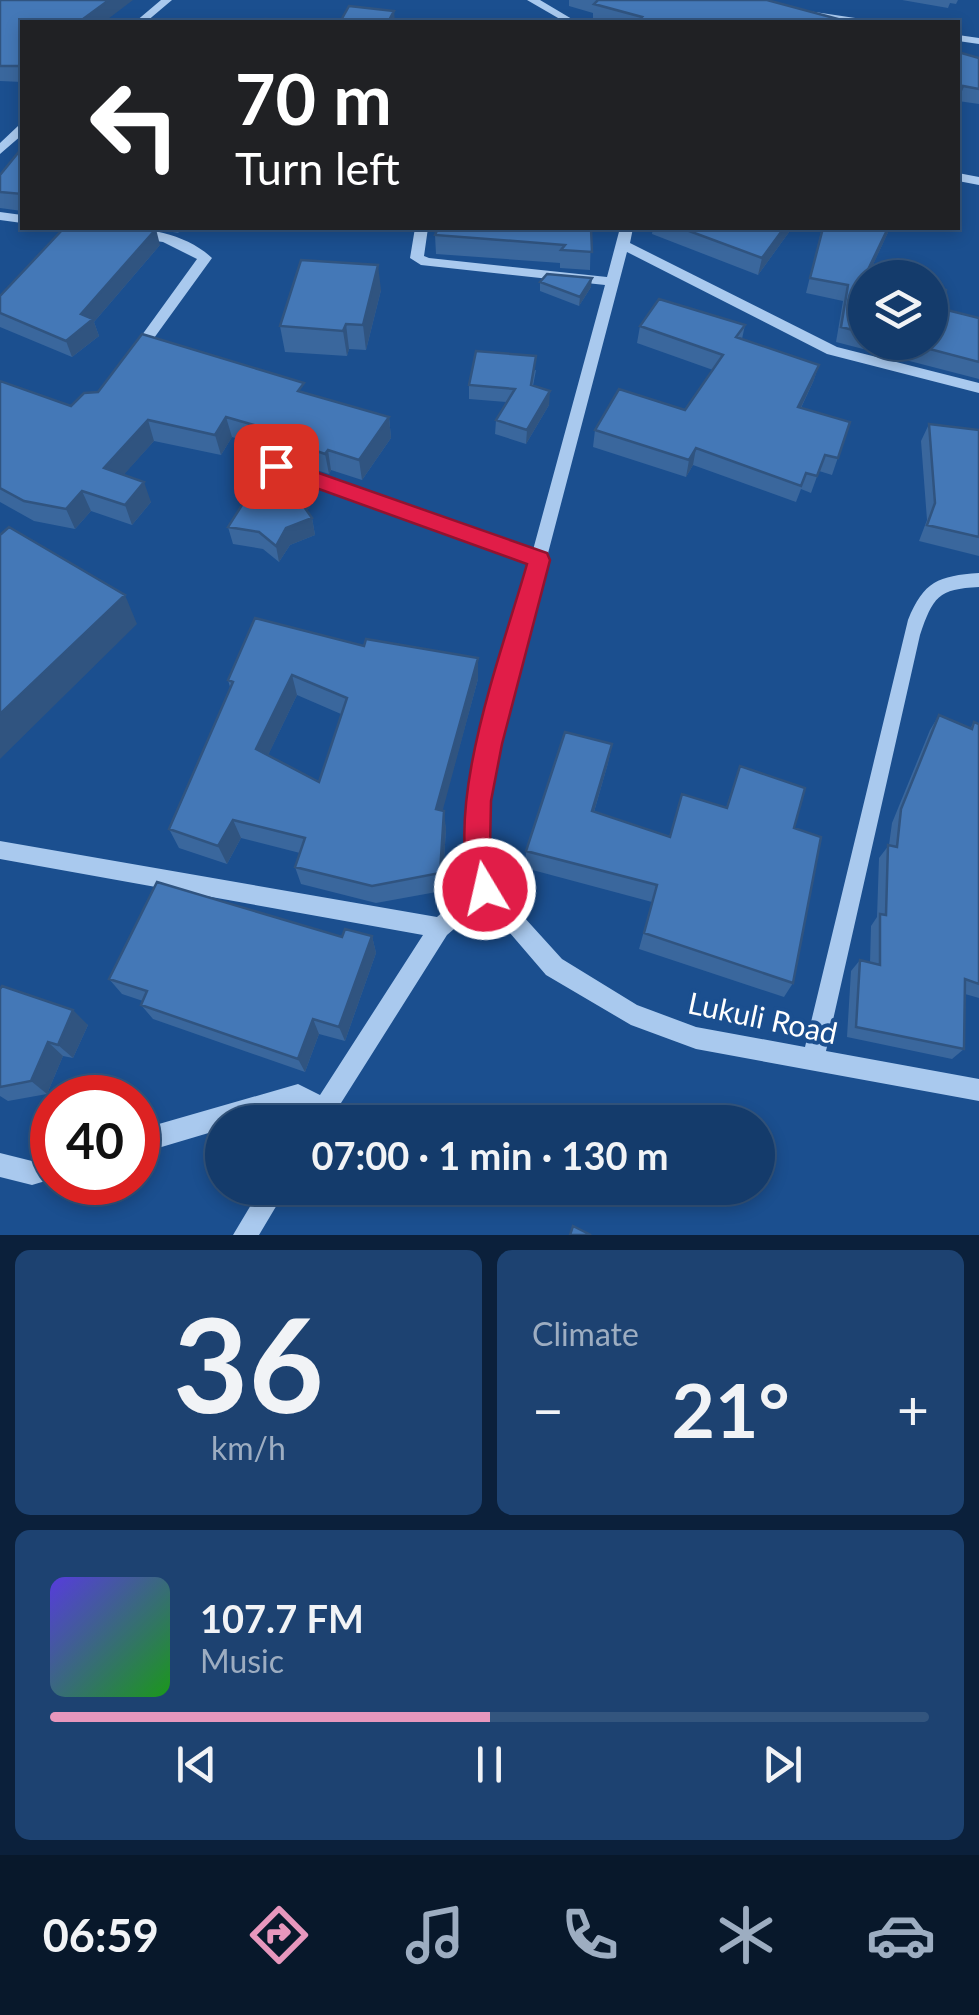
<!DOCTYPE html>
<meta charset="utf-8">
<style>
:root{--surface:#143b6b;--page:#1d4271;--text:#f1f3f6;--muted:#9dadc1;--line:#33557e;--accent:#e797bd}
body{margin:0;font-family:Lato,sans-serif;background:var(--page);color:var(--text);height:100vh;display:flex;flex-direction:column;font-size:38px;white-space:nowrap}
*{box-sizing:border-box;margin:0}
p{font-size:32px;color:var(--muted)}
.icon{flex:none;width:55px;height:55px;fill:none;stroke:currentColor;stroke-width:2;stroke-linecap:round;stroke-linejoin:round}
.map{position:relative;height:1235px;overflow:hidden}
.panel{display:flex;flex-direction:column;gap:15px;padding:15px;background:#0b203b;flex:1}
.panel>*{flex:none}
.hud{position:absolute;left:20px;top:20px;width:940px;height:210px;border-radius:0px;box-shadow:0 5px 15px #0003,0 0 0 2px var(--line);background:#202124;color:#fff;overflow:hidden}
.fabs{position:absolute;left:848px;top:260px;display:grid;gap:20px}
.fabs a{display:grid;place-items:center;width:100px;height:100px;border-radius:50%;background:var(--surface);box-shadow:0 5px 15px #0003,0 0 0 2px var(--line);font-size:50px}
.speed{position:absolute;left:30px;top:1075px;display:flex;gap:20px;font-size:50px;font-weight:700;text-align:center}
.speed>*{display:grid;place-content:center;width:130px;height:130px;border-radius:50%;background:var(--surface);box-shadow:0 5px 15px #0003,0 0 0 2px var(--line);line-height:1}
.speed .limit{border:15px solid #d22;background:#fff;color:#111}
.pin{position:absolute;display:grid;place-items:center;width:85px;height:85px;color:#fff;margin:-42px;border-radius:20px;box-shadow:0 5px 15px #0006}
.me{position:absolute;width:110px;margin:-55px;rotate:351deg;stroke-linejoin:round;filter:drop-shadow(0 0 8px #0008)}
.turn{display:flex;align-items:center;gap:35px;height:210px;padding:0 50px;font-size:45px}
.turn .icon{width:130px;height:130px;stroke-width:2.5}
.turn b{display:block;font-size:70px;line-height:85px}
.big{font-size:75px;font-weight:700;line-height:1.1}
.panel .card{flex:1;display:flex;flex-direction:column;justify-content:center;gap:15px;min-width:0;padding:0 35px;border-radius:15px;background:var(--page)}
.panel .dial{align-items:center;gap:0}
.dial b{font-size:130px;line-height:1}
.song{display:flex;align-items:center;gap:30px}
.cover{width:120px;height:120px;border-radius:15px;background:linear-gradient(135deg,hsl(250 70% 55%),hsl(120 70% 35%))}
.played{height:10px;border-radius:5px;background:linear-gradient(90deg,var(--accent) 50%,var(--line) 50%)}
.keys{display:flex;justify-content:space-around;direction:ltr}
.heat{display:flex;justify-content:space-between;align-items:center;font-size:55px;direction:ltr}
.panel .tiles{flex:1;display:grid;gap:15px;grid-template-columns:1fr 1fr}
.card:last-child{grid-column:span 2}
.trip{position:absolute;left:205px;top:1105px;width:570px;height:100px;border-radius:50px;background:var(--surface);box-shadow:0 5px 15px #0003,0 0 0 2px var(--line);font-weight:700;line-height:100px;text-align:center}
.tab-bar{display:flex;height:160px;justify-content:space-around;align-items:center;background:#08182b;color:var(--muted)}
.tab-bar .icon{width:70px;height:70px}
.tab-bar .active{color:var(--accent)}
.tab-bar b{font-size:45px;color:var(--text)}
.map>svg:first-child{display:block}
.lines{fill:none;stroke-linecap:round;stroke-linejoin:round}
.minor{fill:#a9c9ee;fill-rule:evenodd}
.wall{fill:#3a679d;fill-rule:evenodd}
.shaded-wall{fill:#305480}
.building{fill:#4478b7;stroke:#305480;stroke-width:2.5;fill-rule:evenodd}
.route{fill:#e11d48;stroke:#92132f;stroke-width:2.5}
.labels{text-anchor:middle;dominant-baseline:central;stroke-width:8;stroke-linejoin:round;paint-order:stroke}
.street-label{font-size:30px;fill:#fff;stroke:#1b4f8f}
</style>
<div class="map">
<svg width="979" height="1235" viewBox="0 0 979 1235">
<rect width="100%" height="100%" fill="#1b4f8f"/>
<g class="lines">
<!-- minor -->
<path class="minor" d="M161,0h11l-26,22h-11z
M527,0h13l37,22h-12z
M808,11l54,8 5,3h-23l-40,-6 -1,-2z
M958,35l21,3v6l-21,-3z
M18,126h4v9l-22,19v-11z
M958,173l21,4v8l-21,-4z
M0,212l22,3v8l-22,-3z
M86,228c41,-3 94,0 126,30l-71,98 -5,2 -7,-5 68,-94 -34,-17 -70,-10z
M415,228h13l-4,28 5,2 178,19 13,-49h13l-3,15 207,104 142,36v10l-152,-39 -200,-102 -129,492 -9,57 -2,46 7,37 68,75 75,46 59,22 109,20 103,-427c16,-39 30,-44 71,-47v14c-41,2 -46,10 -59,48l-94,416 153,28v22l-283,-52 -65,-24 -85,-50 -62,-72 -37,32 -118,187h-24l3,-8 -12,-7 -52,15h-22v7l-84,25v-24l160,-46 22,11 103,-160 -423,-76v-18l437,76 37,-32 -7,-38 2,-46 11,-57 49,-182 -259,-92 -2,-4 2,-4h12l251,88 72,-265 -184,-20 -11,-7z
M0,1153l32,8 20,-6v24l-20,6 -32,-8z
M261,1188h26l-28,47h-26z"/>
</g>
<!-- wall -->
<path class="wall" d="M0,0l22,22v60l-22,-1z
M569,0h198l82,22h-240l-16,-4v-5l-24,-7z
M902,0h56l-2,4 -6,-1 -2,5z
M958,52l21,6v46l-21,-3z
M22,148v63l-22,-3v-33z
M151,228h32l-5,5z
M591,228l-1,42 -30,-2v-5l-124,-9 -1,-19z
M653,228h139l-34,47 -106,-41z
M822,228h68l-22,47 -3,3v64h65l13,-33 36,9v61l-143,-37 7,-41 -37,-8z
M160,245l-66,77 5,14 -27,21 -72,-30v-31z
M540,282l51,5 -12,19 -39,-15z
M381,290l-15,60 -17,-1 -2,7 -62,-4 -5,-26z
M745,325l-3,14 77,26 -6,17 -12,26 49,14 -18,53 -13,-4 -8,22 -10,-4 -5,13 -103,-37 -7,12 -93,-30 2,-17 90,-20 28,-40 -76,-27 3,-17z
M536,370l-3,16 16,19 -23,39 -31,-10 1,-14 10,-18 -37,-3v-14z
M0,381l71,25 235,-12 83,23 2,21 -29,42 -31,-10 -2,4 -31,-10 -2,-8 -64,-19 -11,18 -67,-14 -31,34 28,27 -19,23 -41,-14 -16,18 -41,-8 -34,-19z
M929,424l50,6v126l-60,-15 8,-21 -6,-79z
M319,491l-12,20 5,7 3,17 -25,10 -11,17 -16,-13 -30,-5 -5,-17z
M364,646l114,12v21l-36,131 4,19 -4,62 -66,12 -75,-19 -6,-17 5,-14 -59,-15 -14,26 -48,-16 -10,-19 61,-142 -2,-7zM297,695l44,19 -22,68 -51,-27z
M939,715l31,14 4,-7 5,2v274l-14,-4 -1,55 -12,10 -105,-22 4,-66 9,-11 10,3 1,-37 6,-9 2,-59 10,-13 3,-22 38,-93z
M612,744l-4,19 -14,49 76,24 56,-28 14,-42 54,62 -1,155 -9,14 -145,-48 13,-47 -127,-34 1,-17z
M372,936l4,17 -31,88 -26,-7 -14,38 -152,-53 -12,-14 2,-4 -21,-7 -13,-15 233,-42z
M0,989l88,36 -15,33 -10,-2 -16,38 -39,7 -8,-5z"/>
<!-- shaded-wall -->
<path class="shaded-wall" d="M109,0h24l-29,22h-25z
M394,11l1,11h-7z
M784,228h8l-34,47 4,-17z
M888,228h2l-23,50 -1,-4z
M156,229l4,16 -66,77 5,14 -27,21 -6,-16 15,-27z
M378,265l3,25 -15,60 -3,-25z
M592,278l-1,9 -12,19 1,-9z
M346,324l3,25 -2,7 -4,-25z
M819,365l-6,17 -20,42 5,-17z
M550,391l-1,14 -23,39 1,-14z
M226,417l6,20 -11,18 -6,-20z
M389,417l2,21 -29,42 -3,-20z
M148,420l6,21 -42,47 -8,-20z
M696,448l-3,17 -7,12 3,-17z
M328,450l3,20 -2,4 -4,-20z
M316,474l3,17 -16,27 -3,-17z
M144,482l7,20 -19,23 -7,-20z
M82,491l9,20 -16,18 -9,-20z
M312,518l3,17 -25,10 -11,17 -3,-16 10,-18z
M125,595l12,29 -137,135v-45z
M478,658v21l-40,149 -2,-19z
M292,675l5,20 -35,73 -6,-19z
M612,744l-4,19 -19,66 3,-18z
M444,811l2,18 -4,62 -2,-18z
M233,820l8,18 -14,26 -9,-18z
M372,936l4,17 -31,88 -6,-14z
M73,1010l15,15 -15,33 -15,-13z
M313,1019l6,15 -14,38 -7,-13z
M48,1042l15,14 -16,38 -16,-13z"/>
<!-- building -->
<path class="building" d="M0,0h109l-30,22h-57v43l-1,1h-21z
M598,0h169l82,22h-212l5,-5 -48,-13z
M349,6l45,5 -6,11h-125l2,-3 75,3z
M958,52l21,6v31l-16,-3 -5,11z
M22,148v46l-22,-2v-17z
M64,228h81l11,1 -75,85 12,5 -27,22 -66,-28v-17z
M438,228h153l1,24 -31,-2 4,-5 -130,-10z
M681,228h103l-22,30z
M823,228h65l-22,46 16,4h-17v55l-24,-6 7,-42 -38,-7z
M301,260l77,5 -15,60 -17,-1 -3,7 -63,-5z
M547,274l45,4 -12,19 -40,-15z
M930,287l16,3 -3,19 36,9v44l-76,-20h27z
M659,299l86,26 -9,12 83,28 -21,42 52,15 -12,36 -13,-3 -8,21 -11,-3 -5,13 -105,-38 -7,12 -94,-30 24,-41 66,21 38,-55 -83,-29z
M142,334l162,49 -6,8 91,26 -30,43 -31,-10 -3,4 -31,-11 5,-5 -73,-21 -11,18 -67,-15 -44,48 40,14 -19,23 -43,-14 -16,18 -42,-8 -24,-13v-107l71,25 13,-13 14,-1z
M476,351l60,5 -5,29 19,6 -23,39 -31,-10 19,-31 -46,-4z
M929,424l50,6v107l-52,-12 8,-22z
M281,462l35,12 -16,27 12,17 -26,10 -10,18 -17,-14 -31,-5 21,-33 7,-2z
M9,527l116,68 -125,119v-179z
M255,618l109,28 2,-7 112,19 -42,151 8,2 -4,62 -68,13 -77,-19 10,-29 -72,-18 -15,26 -49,-17 64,-147 -5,-2zM292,675l55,23 -28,84 -63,-33z
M939,715l33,14 2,-7 5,2v260l-14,-5 -1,70 -108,-22 4,-67 20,5v-51l6,1 2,-70 9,2 4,-38z
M565,732l47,12 -20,67 78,26 12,-43 45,14 13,-42 65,22 -11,40 27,9 -28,146 -149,-50 13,-48 -131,-34z
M157,882l185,55 3,-8 27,7 -33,91 -26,-8 -15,40 -157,-54 6,-14 -38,-12z
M2,986l71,24 -15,35 -10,-3 -17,39 -31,6v-98z
M222,1141v14l-6,-4z
M573,1226l18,9h-21z"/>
<!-- route -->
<path class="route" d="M276,458l271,95 3,7 -48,184 -11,57 -1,47 8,41 -4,9 -9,3 -10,-3c-36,-84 28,-248 52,-334l-258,-93 -3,-5 3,-6z"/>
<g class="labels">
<!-- street labels -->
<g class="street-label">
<text transform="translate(763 1017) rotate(12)">Lukuli Road</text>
</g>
</g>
</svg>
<div class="fabs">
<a><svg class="icon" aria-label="layers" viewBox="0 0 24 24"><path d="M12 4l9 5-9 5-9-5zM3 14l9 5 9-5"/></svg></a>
</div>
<div class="speed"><div class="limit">40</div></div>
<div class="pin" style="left:276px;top:466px;background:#d93025"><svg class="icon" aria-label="arrive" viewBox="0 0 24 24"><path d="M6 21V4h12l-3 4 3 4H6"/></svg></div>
<svg class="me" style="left:485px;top:889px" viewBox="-20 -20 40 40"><circle r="17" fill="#e11d48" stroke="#fff" stroke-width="3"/><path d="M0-11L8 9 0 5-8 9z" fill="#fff"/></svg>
<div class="trip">07:00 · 1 min · 130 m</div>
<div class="hud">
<div class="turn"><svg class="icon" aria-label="left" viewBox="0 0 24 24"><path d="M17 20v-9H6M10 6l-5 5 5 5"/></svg><div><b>70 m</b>Turn left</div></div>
</div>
</div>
<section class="panel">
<div class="tiles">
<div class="card dial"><b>36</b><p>km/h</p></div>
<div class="card"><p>Climate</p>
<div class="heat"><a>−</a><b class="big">21°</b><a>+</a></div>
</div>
<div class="card">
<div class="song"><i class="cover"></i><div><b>107.7 FM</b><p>Music</p></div></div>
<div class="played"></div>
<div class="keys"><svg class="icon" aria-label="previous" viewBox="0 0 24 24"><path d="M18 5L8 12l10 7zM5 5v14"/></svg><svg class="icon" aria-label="pause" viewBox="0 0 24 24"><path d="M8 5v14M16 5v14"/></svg><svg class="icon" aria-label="next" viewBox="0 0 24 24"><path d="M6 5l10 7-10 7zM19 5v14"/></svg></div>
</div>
</div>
</section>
<nav class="tab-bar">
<b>06:59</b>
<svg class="icon active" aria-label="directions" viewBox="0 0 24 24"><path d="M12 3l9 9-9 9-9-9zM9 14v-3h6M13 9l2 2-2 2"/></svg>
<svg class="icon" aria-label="music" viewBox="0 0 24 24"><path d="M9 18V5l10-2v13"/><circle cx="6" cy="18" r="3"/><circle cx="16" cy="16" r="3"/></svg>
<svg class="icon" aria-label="phone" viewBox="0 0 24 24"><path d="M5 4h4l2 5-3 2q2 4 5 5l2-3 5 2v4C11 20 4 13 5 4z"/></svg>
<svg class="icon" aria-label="climate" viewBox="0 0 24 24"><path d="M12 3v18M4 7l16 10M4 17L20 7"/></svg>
<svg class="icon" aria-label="car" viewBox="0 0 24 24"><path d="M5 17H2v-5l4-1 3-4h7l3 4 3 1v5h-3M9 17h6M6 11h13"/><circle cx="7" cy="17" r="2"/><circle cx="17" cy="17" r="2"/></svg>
</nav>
